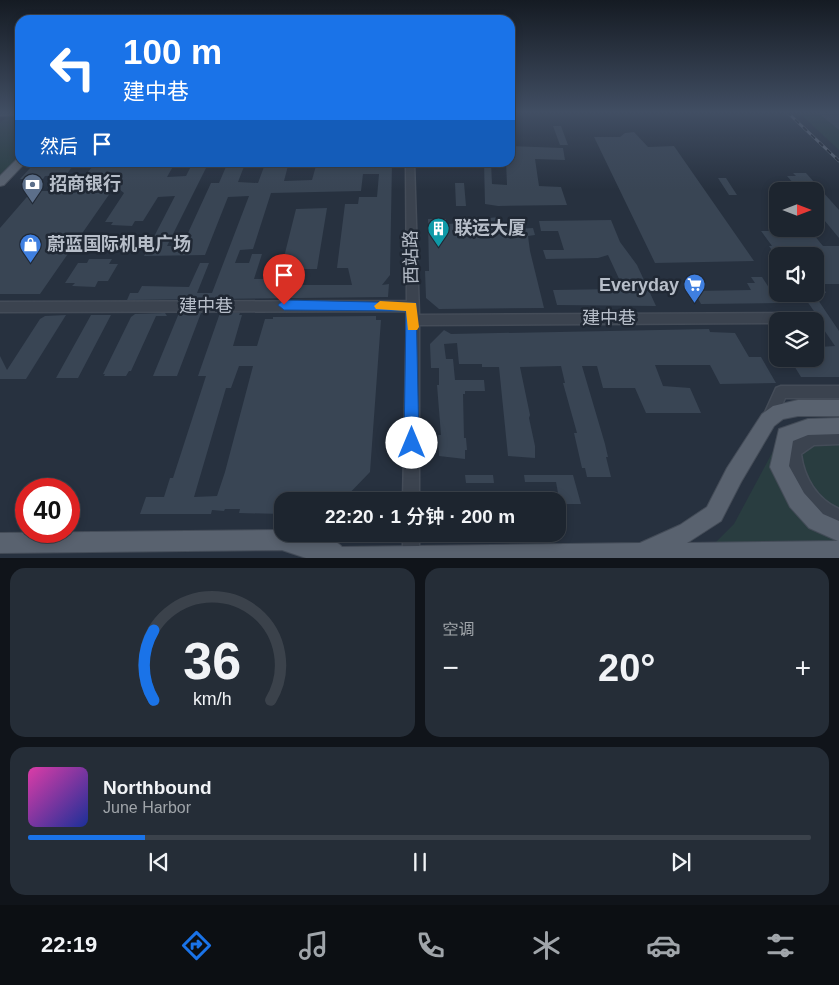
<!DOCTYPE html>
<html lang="zh">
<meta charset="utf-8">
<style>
:root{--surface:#1d252f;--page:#252d37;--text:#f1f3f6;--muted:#a0a5aa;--line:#3b424b;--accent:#1a73e8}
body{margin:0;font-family:Helvetica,"Noto Sans SC",sans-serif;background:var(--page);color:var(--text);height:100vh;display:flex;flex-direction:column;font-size:19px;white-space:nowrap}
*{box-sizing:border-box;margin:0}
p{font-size:16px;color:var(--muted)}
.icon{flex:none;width:28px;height:28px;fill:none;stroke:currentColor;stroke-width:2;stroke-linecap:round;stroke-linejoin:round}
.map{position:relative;height:558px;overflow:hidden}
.drawer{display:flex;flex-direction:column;gap:10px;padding:10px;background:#10141a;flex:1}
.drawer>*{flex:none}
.hud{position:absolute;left:15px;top:15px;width:500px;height:152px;border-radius:15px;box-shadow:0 2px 8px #0003,0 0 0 1px var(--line);background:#1a73e8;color:#fff;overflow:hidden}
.needle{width:32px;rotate:90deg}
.buttons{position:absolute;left:769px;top:182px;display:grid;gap:10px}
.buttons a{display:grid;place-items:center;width:55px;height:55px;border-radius:10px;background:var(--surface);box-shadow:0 2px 8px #0003,0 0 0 1px var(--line);font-size:25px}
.speed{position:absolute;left:15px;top:478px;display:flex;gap:10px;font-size:25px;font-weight:700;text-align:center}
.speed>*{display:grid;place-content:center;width:65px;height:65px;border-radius:50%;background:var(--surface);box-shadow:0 2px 8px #0003,0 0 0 1px var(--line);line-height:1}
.speed .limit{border:8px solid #d22;background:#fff;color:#111}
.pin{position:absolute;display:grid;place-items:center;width:42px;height:42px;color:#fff;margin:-51px -21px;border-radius:50% 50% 50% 0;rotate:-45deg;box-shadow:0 0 5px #0007}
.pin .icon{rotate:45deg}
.me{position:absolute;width:55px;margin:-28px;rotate:0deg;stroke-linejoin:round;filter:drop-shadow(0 0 4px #0008)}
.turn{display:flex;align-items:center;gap:18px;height:105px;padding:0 25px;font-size:22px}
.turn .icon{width:65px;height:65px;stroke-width:2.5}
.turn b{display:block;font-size:35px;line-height:42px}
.then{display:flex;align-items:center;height:48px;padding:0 25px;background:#0003;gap:10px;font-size:19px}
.big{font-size:38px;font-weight:600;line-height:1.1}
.drawer .tile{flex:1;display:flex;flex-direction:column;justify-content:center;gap:8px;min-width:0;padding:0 18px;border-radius:15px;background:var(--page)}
.drawer .dial{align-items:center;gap:0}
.dial svg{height:130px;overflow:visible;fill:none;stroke:var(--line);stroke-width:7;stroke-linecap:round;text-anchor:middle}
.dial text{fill:var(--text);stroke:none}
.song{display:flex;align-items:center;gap:15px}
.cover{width:60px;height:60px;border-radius:8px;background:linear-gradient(135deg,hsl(320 70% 55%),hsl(230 70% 35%))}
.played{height:5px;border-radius:2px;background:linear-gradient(90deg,var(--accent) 15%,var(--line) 15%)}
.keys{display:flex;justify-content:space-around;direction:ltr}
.heat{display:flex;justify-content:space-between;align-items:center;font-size:28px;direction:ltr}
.drawer .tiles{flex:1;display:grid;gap:10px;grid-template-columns:1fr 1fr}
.tile:last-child{grid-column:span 2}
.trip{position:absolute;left:274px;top:492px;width:292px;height:50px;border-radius:15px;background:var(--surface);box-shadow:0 2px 8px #0003,0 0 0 1px var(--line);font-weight:600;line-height:50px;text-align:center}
.menu{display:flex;height:80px;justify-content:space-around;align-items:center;background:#0c0f13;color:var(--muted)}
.menu .icon{width:35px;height:35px}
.menu .current{color:var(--accent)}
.menu b{font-size:22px;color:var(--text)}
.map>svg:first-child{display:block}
.green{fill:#293d40}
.building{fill:#394554;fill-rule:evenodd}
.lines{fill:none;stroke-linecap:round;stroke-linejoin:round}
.minor-casing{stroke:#444c58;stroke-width:3}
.major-casing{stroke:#444c58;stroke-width:2}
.minor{fill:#3b434f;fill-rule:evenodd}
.major{fill:#59626f;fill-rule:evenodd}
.rail-casing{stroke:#5d6776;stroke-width:3}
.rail{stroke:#202834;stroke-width:2;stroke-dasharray:5.5;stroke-linecap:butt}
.route{fill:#1a73e8;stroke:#114b97}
.slow{fill:#f59e0b}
.labels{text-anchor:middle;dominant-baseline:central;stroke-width:5;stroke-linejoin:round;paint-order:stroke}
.poi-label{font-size:18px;font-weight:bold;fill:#b7bec9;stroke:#202834;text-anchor:start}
.street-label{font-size:18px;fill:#b7bec9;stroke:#202834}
</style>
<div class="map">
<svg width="839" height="558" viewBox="0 0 839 558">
<rect width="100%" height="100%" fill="#27313f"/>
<!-- green -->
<path class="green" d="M13,112h7v43l-20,20v-52z
M798,112h20l21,18v20z
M780,438l59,104 -126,3 21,-21z
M820,442h19v69l-27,-20 -11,-17 2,-23z"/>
<!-- building -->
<path class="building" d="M817,112h22v18z
M553,126h8l7,19h-8z
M634,132l14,15 26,-1 80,115 -99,2 -61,-126h26l5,-4z
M510,146l53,2 2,12 -30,-1 4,27 22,1 6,18 -69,1 -13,-2 -1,-42h7l1,22 15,1 -1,-23h4z
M40,162h36l-10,13 -21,1 -2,3h-23l12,-13z
M96,162l79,1 -8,14 19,-1 7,-14h16l-42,84h15l29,-63h8l9,-21 17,2 -7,18 20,1 7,-19 3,-2h21l-5,19 28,-1 5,-18h75l-2,113 -8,10 7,-1 -1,13 -261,3 3,-7h8l4,-7 47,1 11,-24h9l-12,30h15l37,-97 -21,1 -23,58 -61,1 31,-60 -17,1 -15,24h-8l-3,5 -21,-1 2,-3h-8l19,-29 -9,-7 -75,108h-40v-66l32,-37h59l10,-14h-17zM363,174h16l-2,23h-18l-1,7h-13l-8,64h11l4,17h-58l2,-16h21l10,-61 -31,1 -13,52h8l-6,24 -14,1 2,-7h-19l8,-25h-10l-3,9h-14l5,-13 13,-1 18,-56 90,-2z
M793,173h13l33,37v28l-24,-29v-18h-15l-13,-15h9z
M718,178h8l11,17h-8z
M455,183h9l2,23h-10z
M500,217l1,4h8l2,5h4l1,3 17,-1 2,7 -7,1 2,15 14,57 -105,1 -13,-11 -1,-27h4l-1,-52h18v5l44,-2 -1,-4z
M611,220l9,22 17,23 19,41 -99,-1 -4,-15 65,-1 -2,-6h5l-13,-28 -10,3 -52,1 -3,-9h21l-6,-19h-17l-2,-10z
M768,228l41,1 14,17h16v38h-17l4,9h-11v-37h-39l-7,-10h3l-11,-15h9z
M89,259h23l-3,5h9l-10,17h-10l-3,6 -23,-1 3,-3h-10l13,-20h9z
M751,277h11l17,26 -78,1 -7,-13 57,-1 -4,-7h8z
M802,294h12l25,37v46h-38l-8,-13h6l-3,-5h19v-4h10l-6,-8 16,-1 -22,-32h3z
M165,313l2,3h-11l-25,55h-2l-3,5h-22l1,-2h-2l28,-57 4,-3z
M179,313h22l-24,63h-24z
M220,313h20l-1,2h3l-9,31h24l8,-27h8v-2l103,-1v4h5l-11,152 -28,29h-60v13l-43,-1 1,-4h-15l-1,2 -12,-1 -1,4h-71l6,-17h18l6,-19h3l33,-102h-8zM239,366h14l-28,106 -8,24 -23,1 32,-109h5z
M66,315l-40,64h-26v-23l7,14 33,-51 5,-3z
M91,315h20l-33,63h-22z
M709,329l1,3 25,1 14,24h12l15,26 -56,1 -10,-19h-55l8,21 27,2 11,25h-55l-11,-25h-32l-6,-22h-15l23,78 3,13h-2l5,20h-24l-2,-9h-3l-8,-35h3l-14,-50h2l-4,-17 -41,1 10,48 -1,3 6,28v12l-27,-2 -9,-89h-17v-3h-23l-2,-21 -13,1 2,15h7l2,21h29l1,11h-20v3h-2l1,44h2l1,12h-2v9l-26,-3 -1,-21h3l-4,-50h2v-17h-8l-1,-24 14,-14 7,4z
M465,475h28l1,8h-28z
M524,475h49l8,29h-21l-4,-22h-31z"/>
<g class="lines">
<defs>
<path id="minor" d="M406,162h8l5,153 385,-2 4,2 2,3 -2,3h-30v2l-359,2v176h-16l4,-190 -407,1v-10l407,-1z
M781,386h58v12h-54l-11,26 -5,2 -5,-2 -2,-5 14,-31z
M820,430h19v14l-25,1 -13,9c3,24 16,45 38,55v17c-8,-3 -17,-7 -24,-13 -13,-10 -36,-48 -28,-65 5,-11 21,-16 33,-18z
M403,534h16v24h-16z"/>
<path id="major" d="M0,112h20v3l-20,1z
M20,159v3h5l-1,2 -20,21 -4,1v-10l16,-16z
M798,400h41v16h-41l-15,3 -9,7 -33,56 -20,39 -34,22 151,-2 -29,-13 -19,-21 -20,-40 9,-38 29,-10 31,-1v16l-31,1 -15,6 -4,25 15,27 19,21 16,7v37h-533l-24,-8 -282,3v-20l282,-3v4c14,0 52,2 60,13l298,-4 40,-18 27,-18 20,-39 35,-54 11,-8z"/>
</defs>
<!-- minor casing -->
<use href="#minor" class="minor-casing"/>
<!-- major casing -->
<use href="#major" class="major-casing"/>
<!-- minor -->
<use href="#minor" class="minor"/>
<!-- major -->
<use href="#major" class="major"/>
<defs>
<path id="rail" d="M787,112l52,49"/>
</defs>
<!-- rail casing -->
<use href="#rail" class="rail-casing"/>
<!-- rail -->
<use href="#rail" class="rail"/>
</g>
<!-- sky -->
<linearGradient id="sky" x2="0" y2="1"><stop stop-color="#151b23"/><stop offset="0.59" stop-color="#414e63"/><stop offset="1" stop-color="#414e63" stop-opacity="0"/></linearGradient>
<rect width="839" height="190" fill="url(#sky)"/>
<!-- route -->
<path class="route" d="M284,300l132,3 3,140 -2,5 -5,3 -5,-3 -3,-5 2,-132 -122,-1 -6,-5z"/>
<!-- slow -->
<path class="slow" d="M380,301l36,2 3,24 -2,3h-9l-2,-19 -30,-2 -2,-3z"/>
<!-- icons -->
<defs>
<symbol id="bank-pin" viewBox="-11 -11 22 30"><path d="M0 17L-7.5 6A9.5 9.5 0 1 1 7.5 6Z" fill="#5c6f8a" stroke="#202834"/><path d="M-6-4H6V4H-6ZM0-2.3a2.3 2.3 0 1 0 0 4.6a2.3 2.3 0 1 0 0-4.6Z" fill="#fff"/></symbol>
<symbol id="building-pin" viewBox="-11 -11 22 30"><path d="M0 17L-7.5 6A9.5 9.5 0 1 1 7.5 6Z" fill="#0f9aa8" stroke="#202834"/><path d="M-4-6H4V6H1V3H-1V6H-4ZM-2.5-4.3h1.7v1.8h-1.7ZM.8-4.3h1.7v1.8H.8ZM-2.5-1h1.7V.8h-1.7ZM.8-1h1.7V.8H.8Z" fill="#fff"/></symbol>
<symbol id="shop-pin" viewBox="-11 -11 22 30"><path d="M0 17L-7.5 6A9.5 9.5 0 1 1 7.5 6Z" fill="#3f7fe0" stroke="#202834"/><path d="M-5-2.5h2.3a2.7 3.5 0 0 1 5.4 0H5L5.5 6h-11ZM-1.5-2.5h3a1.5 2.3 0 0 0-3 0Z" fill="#fff"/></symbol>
<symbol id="supermarket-pin" viewBox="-11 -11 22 30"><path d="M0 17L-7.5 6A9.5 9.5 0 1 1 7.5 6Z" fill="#3f7fe0" stroke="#202834"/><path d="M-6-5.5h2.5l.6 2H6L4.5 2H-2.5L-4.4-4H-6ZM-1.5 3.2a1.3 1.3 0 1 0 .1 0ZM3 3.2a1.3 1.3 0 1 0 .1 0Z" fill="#fff"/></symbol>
</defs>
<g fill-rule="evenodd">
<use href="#bank-pin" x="20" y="172" width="25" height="34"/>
<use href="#building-pin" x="426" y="216" width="25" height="34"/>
<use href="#shop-pin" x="18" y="232" width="25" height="34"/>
<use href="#supermarket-pin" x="682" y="272" width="25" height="34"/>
</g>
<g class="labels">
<!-- poi labels -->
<g class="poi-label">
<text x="49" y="184">招商银行</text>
<text x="454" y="228">联运大厦</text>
<text x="47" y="244">蔚蓝国际机电广场</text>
<text x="679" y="285" text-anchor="end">Everyday</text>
</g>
<!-- street labels -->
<g class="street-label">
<text transform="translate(411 257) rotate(-91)">西站路</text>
<text x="206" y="306">建中巷</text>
<text x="609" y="318">建中巷</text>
</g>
</g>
</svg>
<div class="buttons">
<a><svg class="needle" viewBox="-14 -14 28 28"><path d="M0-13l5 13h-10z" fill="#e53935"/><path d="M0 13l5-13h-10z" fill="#a0a5aa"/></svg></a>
<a><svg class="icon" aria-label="sound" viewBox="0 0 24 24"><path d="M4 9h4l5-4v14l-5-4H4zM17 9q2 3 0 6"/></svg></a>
<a><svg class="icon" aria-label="layers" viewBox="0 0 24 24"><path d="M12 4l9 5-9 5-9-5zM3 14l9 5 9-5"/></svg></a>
</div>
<div class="speed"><div class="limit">40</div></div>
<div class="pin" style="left:284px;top:305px;background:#d93025"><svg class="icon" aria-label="arrive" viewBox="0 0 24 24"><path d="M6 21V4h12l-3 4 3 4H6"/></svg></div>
<svg class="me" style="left:412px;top:443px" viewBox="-20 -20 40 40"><circle r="19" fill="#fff"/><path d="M0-13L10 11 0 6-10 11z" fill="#1a73e8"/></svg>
<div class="trip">22:20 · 1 分钟 · 200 m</div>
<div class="hud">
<div class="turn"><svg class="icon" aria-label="left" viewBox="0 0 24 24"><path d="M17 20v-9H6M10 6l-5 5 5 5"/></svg><div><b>100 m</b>建中巷</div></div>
<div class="then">然后<svg class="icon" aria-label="arrive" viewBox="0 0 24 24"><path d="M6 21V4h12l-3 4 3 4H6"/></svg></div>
</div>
</div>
<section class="drawer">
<div class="tiles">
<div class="tile dial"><svg viewBox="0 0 100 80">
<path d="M14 69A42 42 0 1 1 86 69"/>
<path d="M14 69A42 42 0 0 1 14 26" stroke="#1a73e8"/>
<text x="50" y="56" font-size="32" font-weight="700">36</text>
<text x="50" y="72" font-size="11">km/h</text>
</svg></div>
<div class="tile"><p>空调</p>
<div class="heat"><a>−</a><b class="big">20°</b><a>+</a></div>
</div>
<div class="tile">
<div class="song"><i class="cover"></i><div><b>Northbound</b><p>June Harbor</p></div></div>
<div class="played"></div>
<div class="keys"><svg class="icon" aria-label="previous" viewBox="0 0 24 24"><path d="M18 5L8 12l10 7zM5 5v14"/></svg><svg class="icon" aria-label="pause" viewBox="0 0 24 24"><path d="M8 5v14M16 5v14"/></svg><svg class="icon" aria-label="next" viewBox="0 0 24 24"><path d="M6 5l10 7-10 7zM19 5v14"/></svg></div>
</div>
</div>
</section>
<nav class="menu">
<b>22:19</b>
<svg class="icon current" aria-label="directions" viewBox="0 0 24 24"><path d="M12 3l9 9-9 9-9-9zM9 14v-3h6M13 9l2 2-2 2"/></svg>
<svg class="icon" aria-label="music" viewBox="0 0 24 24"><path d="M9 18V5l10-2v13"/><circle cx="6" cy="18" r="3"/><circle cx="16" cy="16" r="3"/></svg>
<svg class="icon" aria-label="phone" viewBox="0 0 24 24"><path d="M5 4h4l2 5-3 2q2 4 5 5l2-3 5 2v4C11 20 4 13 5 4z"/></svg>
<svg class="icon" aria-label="climate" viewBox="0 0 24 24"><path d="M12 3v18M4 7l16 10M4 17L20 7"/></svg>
<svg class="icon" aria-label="car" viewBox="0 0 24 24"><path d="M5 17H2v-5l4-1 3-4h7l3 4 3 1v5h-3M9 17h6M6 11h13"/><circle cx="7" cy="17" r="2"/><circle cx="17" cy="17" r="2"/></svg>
<svg class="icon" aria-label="filters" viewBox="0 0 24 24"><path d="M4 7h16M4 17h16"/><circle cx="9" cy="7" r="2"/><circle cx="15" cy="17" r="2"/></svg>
</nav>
